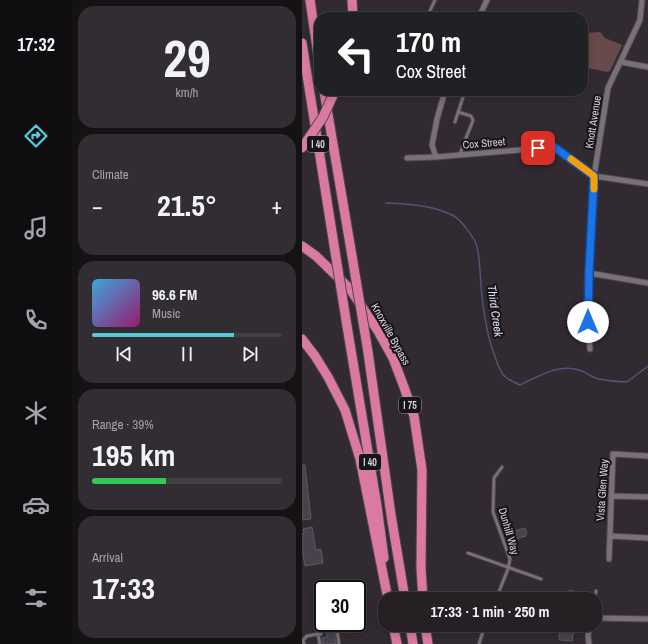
<!DOCTYPE html>
<meta charset="utf-8">
<style>
:root{--surface:#262025;--page:#322d32;--text:#f1f3f6;--muted:#a4a3a7;--line:#423e42;--accent:#53cbdb}
body{margin:0;font-family:"Archivo Narrow",sans-serif;background:var(--page);color:var(--text);height:100vh;display:flex;flex-direction:column;font-size:15px;white-space:nowrap}
*{box-sizing:border-box;margin:0}
p{font-size:13px;color:var(--muted)}
.icon{flex:none;width:22px;height:22px;fill:none;stroke:currentColor;stroke-width:2;stroke-linecap:round;stroke-linejoin:round}
.map{position:relative;flex:1;overflow:hidden}
.side{display:flex;flex-direction:column;gap:6px;padding:6px;background:#151214;width:230px}
.side>*{flex:none}
.top-card{position:absolute;left:12px;top:12px;width:274px;height:84px;border-radius:16px;box-shadow:0 2px 10px #0003,0 0 0 1px var(--line);background:#202124;color:#fff;overflow:hidden}
.speed{position:absolute;left:12px;top:580px;display:flex;gap:8px;font-size:20px;font-weight:700;text-align:center}
.speed>*{display:grid;place-content:center;width:52px;height:52px;border-radius:50%;background:var(--surface);box-shadow:0 2px 10px #0003,0 0 0 1px var(--line);line-height:1}
.speed .limit{border:2px solid #111;border-radius:6px;background:#fff;color:#111}
.pin{position:absolute;display:grid;place-items:center;width:34px;height:34px;color:#fff;margin:-17px;border-radius:8px;box-shadow:0 2px 6px #0006}
.me{position:absolute;width:44px;margin:-22px;rotate:0deg;stroke-linejoin:round;filter:drop-shadow(0 0 3px #0008)}
.turn{display:flex;align-items:center;gap:14px;height:84px;padding:0 16px;font-size:18px}
.turn .icon{width:52px;height:52px;stroke-width:2.5}
.turn b{display:block;font-size:28px;line-height:34px}
.big{font-size:30px;font-weight:700;line-height:1.1}
.side .card{flex:1;display:flex;flex-direction:column;justify-content:center;gap:6px;min-width:0;padding:0 14px;border-radius:16px;background:var(--page)}
.side .dial{align-items:center;gap:0}
.dial b{font-size:52px;line-height:1}
.song{display:flex;align-items:center;gap:12px}
.cover{width:48px;height:48px;border-radius:6px;background:linear-gradient(135deg,hsl(200 70% 55%),hsl(320 70% 35%))}
.played{height:4px;border-radius:2px;background:linear-gradient(90deg,var(--accent) 75%,var(--line) 75%)}
.keys{display:flex;justify-content:space-around;direction:ltr}
.heat{display:flex;justify-content:space-between;align-items:center;font-size:22px;direction:ltr}
.charge{height:6px;border-radius:3px;background:linear-gradient(90deg,#34c759 39%,var(--line) 0)}
.trip{position:absolute;left:76px;top:592px;width:224px;height:40px;border-radius:16px;background:var(--surface);box-shadow:0 2px 10px #0003,0 0 0 1px var(--line);font-weight:700;line-height:40px;text-align:center}
main{display:flex;flex:1;min-height:0}
.tab-bar{display:flex;flex-direction:column;width:72px;justify-content:space-around;align-items:center;background:#0f0d0f;color:var(--muted)}
.tab-bar .icon{width:28px;height:28px}
.tab-bar .current{color:var(--accent)}
.tab-bar b{font-size:18px;color:var(--text)}
.map>svg:first-child{display:block}
.green{fill:#674b4b}
.lines{fill:none;stroke-linecap:round;stroke-linejoin:round}
.stream{stroke:#525475;stroke-width:1.5}
.building{fill:#47434c;stroke:#5c5861}
.service-casing{stroke:#4f484e;stroke-width:4.5}
.minor-casing{stroke:#4f484e;stroke-width:7}
.motorway-casing{stroke:#4f484e;stroke-width:11}
.service{stroke:#7a7178;stroke-width:2.5}
.minor{stroke:#7a7178;stroke-width:5}
.motorway{stroke:#da7aa2;stroke-width:9}
.motorway-bridge-casing{stroke:#4f484e;stroke-width:11;stroke-linecap:butt}
.motorway-bridge{stroke:#da7aa2;stroke-width:9}
.route-casing{stroke:#114b97;stroke-width:10}
.route{stroke:#1a73e8;stroke-width:7}
.slow{stroke:#f59e0b;stroke-width:7}
.labels{text-anchor:middle;dominant-baseline:central;stroke-width:4;stroke-linejoin:round;paint-order:stroke}
.shield{fill:#181417;stroke:#9d989c;stroke-width:1}
.shield-label{font-size:10px;font-weight:bold;fill:#d6d1d5}
.street-label{font-size:11px;fill:#d6d1d5;stroke:#181417}
.water-label{font-size:12px;font-style:italic;fill:#dcdff7;stroke:#181417}
</style>
<main>
<nav class="tab-bar">
<b>17:32</b>
<svg class="icon current" aria-label="directions" viewBox="0 0 24 24"><path d="M12 3l9 9-9 9-9-9zM9 14v-3h6M13 9l2 2-2 2"/></svg>
<svg class="icon" aria-label="music" viewBox="0 0 24 24"><path d="M9 18V5l10-2v13"/><circle cx="6" cy="18" r="3"/><circle cx="16" cy="16" r="3"/></svg>
<svg class="icon" aria-label="phone" viewBox="0 0 24 24"><path d="M5 4h4l2 5-3 2q2 4 5 5l2-3 5 2v4C11 20 4 13 5 4z"/></svg>
<svg class="icon" aria-label="climate" viewBox="0 0 24 24"><path d="M12 3v18M4 7l16 10M4 17L20 7"/></svg>
<svg class="icon" aria-label="car" viewBox="0 0 24 24"><path d="M5 17H2v-5l4-1 3-4h7l3 4 3 1v5h-3M9 17h6M6 11h13"/><circle cx="7" cy="17" r="2"/><circle cx="17" cy="17" r="2"/></svg>
<svg class="icon" aria-label="filters" viewBox="0 0 24 24"><path d="M4 7h16M4 17h16"/><circle cx="9" cy="7" r="2"/><circle cx="15" cy="17" r="2"/></svg>
</nav>
<section class="side">
<div class="card dial"><b>29</b><p>km/h</p></div>
<div class="card"><p>Climate</p>
<div class="heat"><a>−</a><b class="big">21.5°</b><a>+</a></div>
</div>
<div class="card">
<div class="song"><i class="cover"></i><div><b>96.6 FM</b><p>Music</p></div></div>
<div class="played"></div>
<div class="keys"><svg class="icon" aria-label="previous" viewBox="0 0 24 24"><path d="M18 5L8 12l10 7zM5 5v14"/></svg><svg class="icon" aria-label="pause" viewBox="0 0 24 24"><path d="M8 5v14M16 5v14"/></svg><svg class="icon" aria-label="next" viewBox="0 0 24 24"><path d="M6 5l10 7-10 7zM19 5v14"/></svg></div>
</div>
<div class="card"><p>Range · 39%</p><b class="big">195 km</b><div class="charge"></div></div>
<div class="card"><p>Arrival</p><b class="big">17:33</b></div>
</section>
<div class="map">
<svg width="346" height="644" viewBox="0 0 346 644">
<rect width="100%" height="100%" fill="#322a31"/>
<!-- green -->
<path class="green" d="M298,32l5,6 17,7 -12,26 -3,1 -24,-5v-32l2,-2z"/>
<g class="lines">
<!-- stream -->
<path class="stream" d="M84,203c23,1 47,2 68,13 7,4 21,22 23,31 3,12 3,26 4,39 2,23 5,46 13,68 7,19 7,23 26,31 19,-9 41,-23 62,-14 6,2 11,7 17,8 9,2 19,3 28,3l21,-16"/>
</g>
<!-- building -->
<path class="building" d="M0,465h3l6,54 -9,1z
M10,527l4,23 5,-1 2,14 -18,3 -3,-17v-15l2,-1 -1,-4z
M223,528l2,5 -2,1 1,2 -10,3 -2,-8z
M267,590l13,3 -2,6h-13z
M23,623h8l3,21h-13l-1,-6 5,-1z
M258,625h15l-3,16 -13,-1z"/>
<g class="lines">
<defs>
<path id="service" d="M125,17l8,-17
M154,91l8,2
M156,112l13,4 2,4c-4,12 -10,23 -13,35
M153,122l10,-31
M166,553l73,26
M194,599l12,-30 2,-10 -17,-47 1,-34 8,-11
M293,599l1,-8
M34,623l3,21
M2,644l-1,-4 4,-4 11,-2
M18,644l-2,-10h3l-3,-20v-6l5,-4
M177,644l6,-19"/>
<path id="minor" d="M177,17l8,-17
M319,62l27,5
M134,157l-4,-12 5,-26 8,-28
M105,158l29,-1 118,-10 40,29 54,8
M287,273l59,10
M288,349l-2,-27 1,-49 5,-97 14,-88 32,-68 2,-20
M309,496l37,1
M308,536l38,2
M307,559l4,-105 35,2
M293,618l53,1
M287,644l-1,-8 2,-11"/>
<path id="motorway" d="M8,0l9,62
M50,0l1,17
M0,43l32,202
M22,91l28,165
M0,246l14,10 34,33 28,42 15,27 11,29 10,29 8,54 -1,98 2,31
M45,326l30,180 7,52
M0,339l13,17 13,21 17,33 15,49 28,140
M66,352l23,163 14,84
M91,625l4,19
M108,625l3,19
M123,625l3,19"/>
</defs>
<!-- service casing -->
<use href="#service" class="service-casing"/>
<!-- minor casing -->
<use href="#minor" class="minor-casing"/>
<!-- motorway casing -->
<use href="#motorway" class="motorway-casing"/>
<!-- service -->
<use href="#service" class="service"/>
<!-- minor -->
<use href="#minor" class="minor"/>
<!-- motorway -->
<use href="#motorway" class="motorway"/>
<defs>
<path id="motorway-bridge" d="M0,148l21,-31 12,-26
M32,245l13,81
M50,256l16,96"/>
</defs>
<!-- motorway-bridge casing -->
<use href="#motorway-bridge" class="motorway-bridge-casing"/>
<!-- motorway-bridge -->
<use href="#motorway-bridge" class="motorway-bridge"/>
</g>
<g class="lines">
<defs>
<path id="route" d="M236,148l16,-1 40,29 -5,97 -1,49"/>
</defs>
<!-- route casing -->
<use href="#route" class="route-casing"/>
<!-- route -->
<use href="#route" class="route"/>
<!-- slow -->
<path class="slow" d="M269,159l23,17v13"/>
</g>
<g class="labels">
<!-- shield labels -->
<g class="shield">
<rect x="5" y="136" width="22" height="16" rx="3"/>
<rect x="97" y="397" width="22" height="16" rx="3"/>
<rect x="57" y="454" width="22" height="16" rx="3"/>
</g>
<g class="shield-label">
<text x="16" y="144">I 40</text>
<text x="108" y="405">I 75</text>
<text x="68" y="462">I 40</text>
</g>
<!-- street labels -->
<g class="street-label">
<text transform="translate(291 122) rotate(-81)">Knott Avenue</text>
<text transform="translate(182 143) rotate(-5)">Cox Street</text>
<text transform="translate(89 334) rotate(61)">Knoxville Bypass</text>
<text transform="translate(300 490) rotate(-86)">Vista Glen Way</text>
<text transform="translate(207 531) rotate(74)">Dunhill Way</text>
</g>
<!-- water labels -->
<g class="water-label">
<text transform="translate(193 311) rotate(82)">Third Creek</text>
</g>
</g>
</svg>
<div class="speed"><div class="limit">30</div></div>
<div class="pin" style="left:236px;top:148px;background:#d93025"><svg class="icon" aria-label="arrive" viewBox="0 0 24 24"><path d="M6 21V4h12l-3 4 3 4H6"/></svg></div>
<svg class="me" style="left:286px;top:322px" viewBox="-20 -20 40 40"><circle r="19" fill="#fff"/><path d="M0-13L10 11 0 6-10 11z" fill="#1a73e8"/></svg>
<div class="trip">17:33 · 1 min · 250 m</div>
<div class="top-card">
<div class="turn"><svg class="icon" aria-label="left" viewBox="0 0 24 24"><path d="M17 20v-9H6M10 6l-5 5 5 5"/></svg><div><b>170 m</b>Cox Street</div></div>
</div>
</div>
</main>
